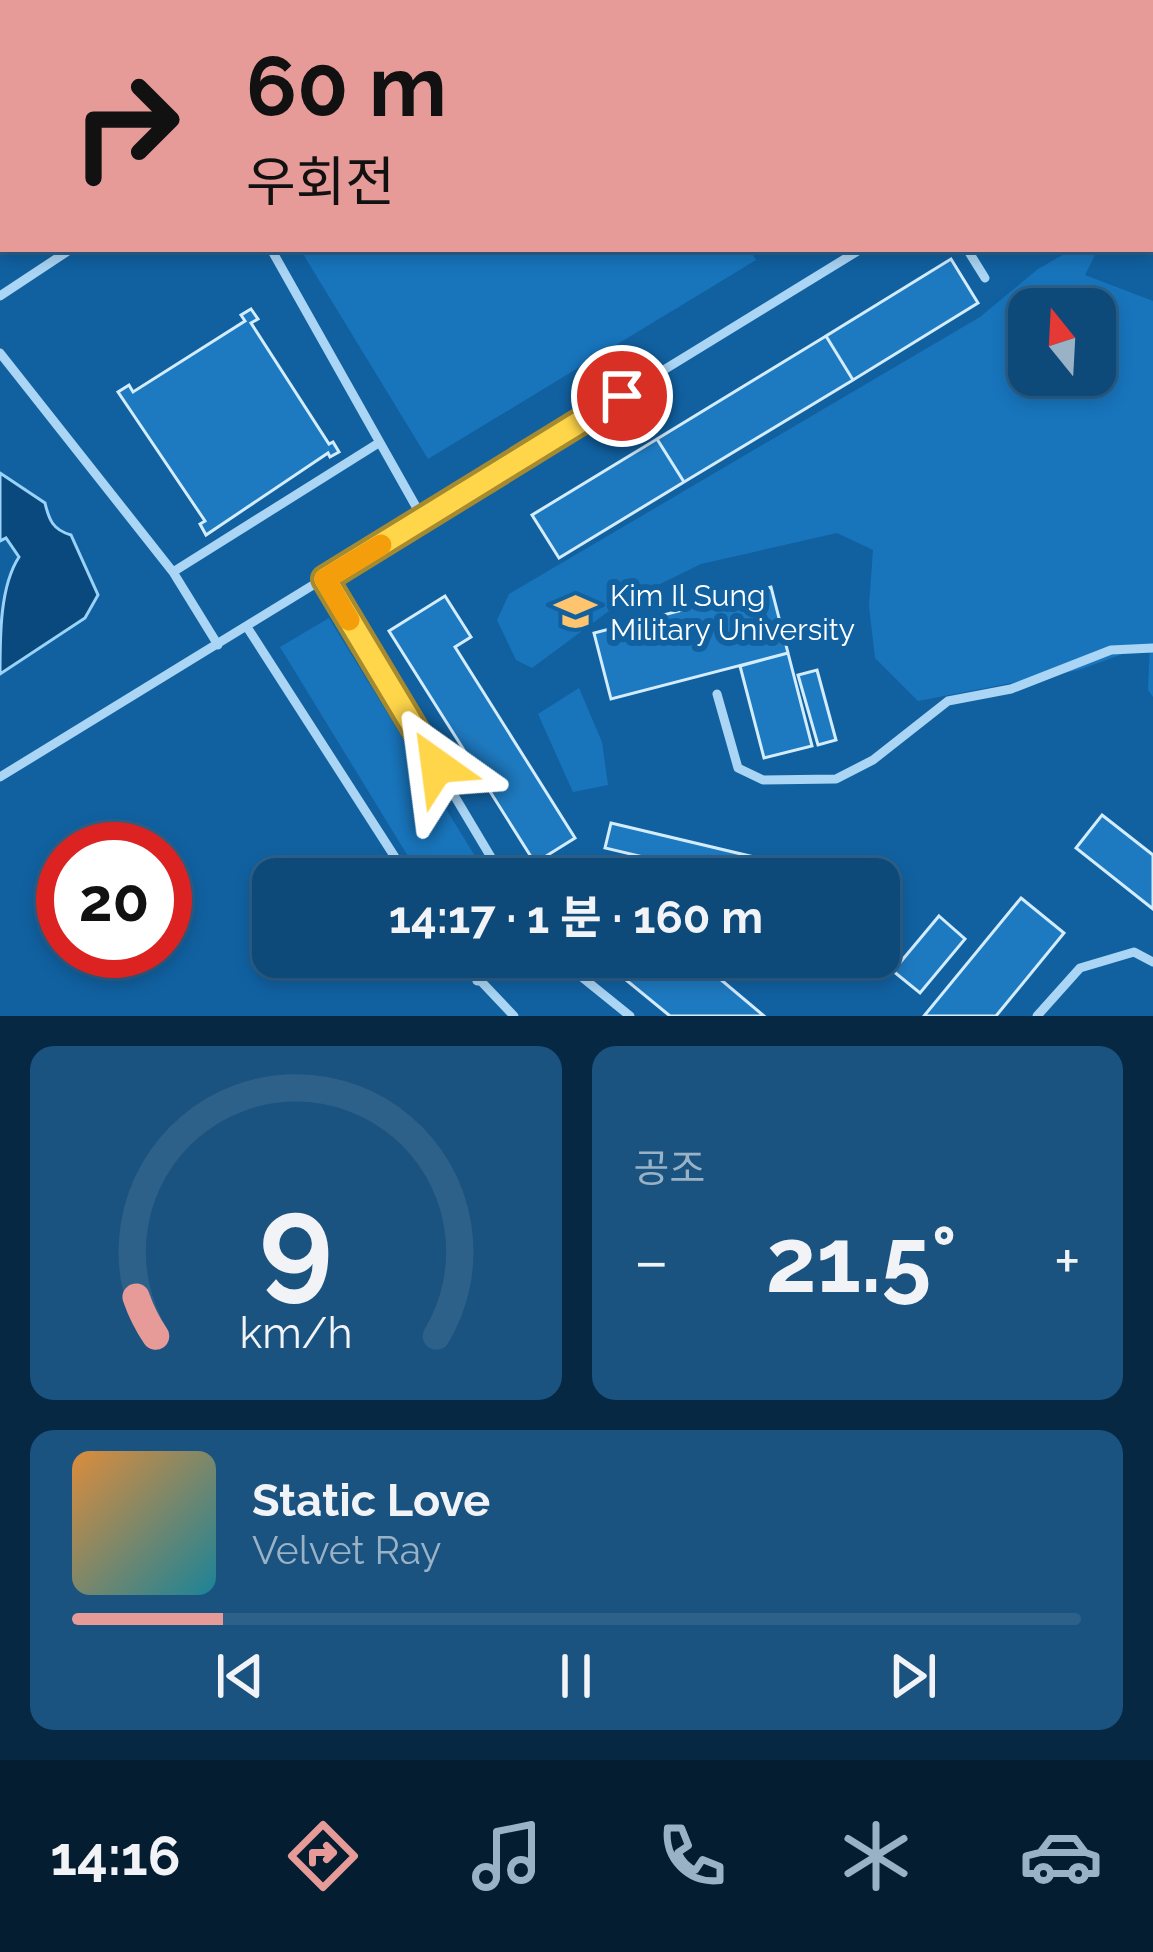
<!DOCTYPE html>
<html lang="ko">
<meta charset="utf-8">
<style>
:root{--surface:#0d4979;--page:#1b5380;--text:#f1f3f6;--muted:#9ab2c6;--line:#2d618a;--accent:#e69b98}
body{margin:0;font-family:Raleway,"Noto Sans KR",sans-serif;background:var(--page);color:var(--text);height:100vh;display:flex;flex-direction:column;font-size:45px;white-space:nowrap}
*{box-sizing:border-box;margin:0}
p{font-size:39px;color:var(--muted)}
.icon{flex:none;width:66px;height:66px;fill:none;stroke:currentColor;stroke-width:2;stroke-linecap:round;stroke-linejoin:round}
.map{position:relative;height:1016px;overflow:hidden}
.side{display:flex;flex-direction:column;gap:30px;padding:30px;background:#072843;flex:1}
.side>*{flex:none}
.hud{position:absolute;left:0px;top:0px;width:1155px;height:252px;box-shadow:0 6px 18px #0003,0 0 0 3px var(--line);background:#e69b98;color:#111;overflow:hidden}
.needle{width:78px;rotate:342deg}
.tools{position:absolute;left:1008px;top:288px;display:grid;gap:24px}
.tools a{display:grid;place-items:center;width:108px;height:108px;border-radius:24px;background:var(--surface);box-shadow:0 6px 18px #0003,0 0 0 3px var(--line);font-size:60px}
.speed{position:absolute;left:36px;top:822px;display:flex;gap:24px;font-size:60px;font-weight:700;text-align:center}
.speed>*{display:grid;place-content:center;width:156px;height:156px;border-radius:50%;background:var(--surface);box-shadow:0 6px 18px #0003,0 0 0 3px var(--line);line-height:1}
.speed .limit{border:18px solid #d22;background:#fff;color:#111}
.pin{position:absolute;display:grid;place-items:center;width:102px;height:102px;color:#fff;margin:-51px;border:6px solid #fff;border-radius:50%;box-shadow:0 3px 12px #0007}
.me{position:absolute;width:132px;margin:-66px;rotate:329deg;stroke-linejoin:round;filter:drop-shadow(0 0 9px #0008)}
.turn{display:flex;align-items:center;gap:42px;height:252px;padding:0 48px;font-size:54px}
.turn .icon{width:156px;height:156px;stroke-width:2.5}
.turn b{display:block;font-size:84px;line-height:102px}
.big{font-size:90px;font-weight:700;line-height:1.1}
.side .card{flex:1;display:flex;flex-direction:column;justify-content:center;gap:18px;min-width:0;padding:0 42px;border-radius:24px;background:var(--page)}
.side .dial{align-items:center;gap:0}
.dial svg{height:312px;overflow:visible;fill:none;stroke:var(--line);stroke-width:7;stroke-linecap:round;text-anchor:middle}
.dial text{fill:var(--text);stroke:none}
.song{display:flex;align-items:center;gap:36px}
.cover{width:144px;height:144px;border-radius:18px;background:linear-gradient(135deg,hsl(30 70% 55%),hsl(190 70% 35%))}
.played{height:12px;border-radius:6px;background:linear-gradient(90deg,var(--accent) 15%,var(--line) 15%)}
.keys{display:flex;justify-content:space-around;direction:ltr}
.heat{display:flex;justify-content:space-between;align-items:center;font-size:66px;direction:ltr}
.side .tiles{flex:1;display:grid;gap:30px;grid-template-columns:1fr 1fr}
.card:last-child{grid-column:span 2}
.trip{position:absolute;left:252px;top:858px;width:648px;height:120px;border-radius:24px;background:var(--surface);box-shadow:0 6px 18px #0003,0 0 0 3px var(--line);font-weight:700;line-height:120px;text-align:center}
.menu{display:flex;height:192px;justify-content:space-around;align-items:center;background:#051d30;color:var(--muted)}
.menu .icon{width:84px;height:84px}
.menu .on{color:var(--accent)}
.menu b{font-size:54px;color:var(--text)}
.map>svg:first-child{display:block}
.green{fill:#1875bc;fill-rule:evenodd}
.water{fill:#0a497d;stroke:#9bd2f9;stroke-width:3}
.building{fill:#1e7ac0;stroke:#d3ecfe;stroke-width:3}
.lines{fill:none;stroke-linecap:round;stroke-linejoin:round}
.lane{stroke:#aad5f5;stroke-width:9}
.route-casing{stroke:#a68a30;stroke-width:30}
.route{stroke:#ffd54a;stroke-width:21}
.slow{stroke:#f59e0b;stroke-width:21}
.labels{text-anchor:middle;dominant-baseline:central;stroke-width:12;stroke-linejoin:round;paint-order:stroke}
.poi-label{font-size:30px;fill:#fff;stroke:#1161a1;text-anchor:start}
</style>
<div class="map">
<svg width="1153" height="1016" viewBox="0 0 1153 1016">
<rect width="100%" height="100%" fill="#1161a1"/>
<!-- green -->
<path class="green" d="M300,249h449l7,11 -328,199z
M1073,249h25l-13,26 68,26v396l-5,-7 2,-46 -71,26 -161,31 -43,-43 -6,-52 4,-56 -36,-17 -136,31 -84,41 -85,63 -16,-8 -19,-40 12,-26 471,-277 58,-48zM1029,309h66v66h-66z
M329,618l160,261h-67l-142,-232z
M579,688l23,54 6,43 -35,7 -35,-78z"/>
<!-- water -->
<path class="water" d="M0,473l45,30c4,17 8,27 26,32l27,60 -13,23 -85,56c0,-39 0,-88 19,-117l-13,-19 -6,3z"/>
<!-- building -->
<path class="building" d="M951,259l27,44 -125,77 -27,-44z
M251,309l7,10 -7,4 78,121 4,-2 6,10 -9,5 -2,-4 -122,82 -6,-11 5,-3 -87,-129 11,-7 4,7 112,-71 -4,-6z
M826,336l27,44 -169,102 -27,-43z
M657,439l27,43 -125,76 -27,-43z
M771,587l17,66 -177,46 -17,-66z
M445,596l26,41 -16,10 120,191 -40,25 -146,-232z
M788,653l24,93 -48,12 -24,-92z
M817,670l19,70 -18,5 -20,-70z
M1102,815l51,40v54l-77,-61z
M611,823l223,53 -98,3 -131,-31z
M1021,898l43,35 -68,83h-72z
M939,916l26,23 -45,54 -27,-22z
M598,957h96l70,59h-94z"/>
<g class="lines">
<!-- lane -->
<path class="lane" d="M137,0l1,3
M1008,0l2,3
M465,3l5,-3
M1152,67l1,-1
M1152,186l1,2
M271,249l152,270
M967,249l18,29
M0,296l71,-47
M0,353l173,219
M325,579l179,300
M247,627l162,252
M218,645l-45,-73 204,-128
M717,694l21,74 25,12 73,-1 37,-19 75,-59 63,-12 100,-39 42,-2
M0,777l861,-528
M458,957l56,59
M557,957l73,59
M477,981l25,-24
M1037,1016l43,-48 54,-16 19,10"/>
</g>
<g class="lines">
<defs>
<path id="route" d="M437,766l-112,-187 297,-183"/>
</defs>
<!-- route casing -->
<use href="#route" class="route-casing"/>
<!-- route -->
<use href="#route" class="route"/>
<!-- slow -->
<path class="slow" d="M349,620l-24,-41 56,-34"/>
</g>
<!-- icons -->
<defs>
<symbol id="university-bare" viewBox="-9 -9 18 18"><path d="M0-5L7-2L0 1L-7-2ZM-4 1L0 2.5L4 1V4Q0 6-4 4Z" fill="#ffc46e" stroke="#1161a1" stroke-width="2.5" paint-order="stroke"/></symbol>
</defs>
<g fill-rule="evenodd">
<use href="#university-bare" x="546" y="582" width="59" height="59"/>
</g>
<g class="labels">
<!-- poi labels -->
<g class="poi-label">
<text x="610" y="595">Kim Il Sung<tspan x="610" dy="34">Military University</tspan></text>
</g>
</g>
</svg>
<div class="tools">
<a><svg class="needle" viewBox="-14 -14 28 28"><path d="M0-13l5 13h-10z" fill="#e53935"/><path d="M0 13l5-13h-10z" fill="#9ab2c6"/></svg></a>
</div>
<div class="speed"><div class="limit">20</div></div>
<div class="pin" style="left:622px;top:396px;background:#d93025"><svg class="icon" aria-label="arrive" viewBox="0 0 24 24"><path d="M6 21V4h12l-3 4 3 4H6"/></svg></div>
<svg class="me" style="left:437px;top:766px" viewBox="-20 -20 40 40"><path d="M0-17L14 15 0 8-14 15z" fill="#ffd54a" stroke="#fff" stroke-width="4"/></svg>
<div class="trip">14:17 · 1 분 · 160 m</div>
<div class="hud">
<div class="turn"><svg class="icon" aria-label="right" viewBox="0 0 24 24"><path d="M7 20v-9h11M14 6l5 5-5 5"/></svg><div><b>60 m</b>우회전</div></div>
</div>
</div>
<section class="side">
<div class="tiles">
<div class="card dial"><svg viewBox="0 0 100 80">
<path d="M14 69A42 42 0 1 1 86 69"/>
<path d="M14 69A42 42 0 0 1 9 59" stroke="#e69b98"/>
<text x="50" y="56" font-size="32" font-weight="700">9</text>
<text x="50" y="72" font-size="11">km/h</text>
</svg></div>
<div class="card"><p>공조</p>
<div class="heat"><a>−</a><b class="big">21.5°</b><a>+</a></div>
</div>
<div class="card">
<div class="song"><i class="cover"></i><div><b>Static Love</b><p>Velvet Ray</p></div></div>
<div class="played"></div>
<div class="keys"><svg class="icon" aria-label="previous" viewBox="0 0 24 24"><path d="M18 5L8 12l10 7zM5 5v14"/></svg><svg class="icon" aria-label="pause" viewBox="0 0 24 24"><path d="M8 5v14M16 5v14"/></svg><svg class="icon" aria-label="next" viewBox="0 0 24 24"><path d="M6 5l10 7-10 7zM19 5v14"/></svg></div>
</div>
</div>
</section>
<nav class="menu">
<b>14:16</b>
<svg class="icon on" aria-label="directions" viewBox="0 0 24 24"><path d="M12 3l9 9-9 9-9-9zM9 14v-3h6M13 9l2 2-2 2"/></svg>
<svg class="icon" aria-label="music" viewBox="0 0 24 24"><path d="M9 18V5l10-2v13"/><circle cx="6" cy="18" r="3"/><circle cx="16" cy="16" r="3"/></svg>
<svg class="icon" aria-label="phone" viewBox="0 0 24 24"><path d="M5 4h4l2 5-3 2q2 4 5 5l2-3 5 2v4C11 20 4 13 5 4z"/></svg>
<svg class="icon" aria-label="climate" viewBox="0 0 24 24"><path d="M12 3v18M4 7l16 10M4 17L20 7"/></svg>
<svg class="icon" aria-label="car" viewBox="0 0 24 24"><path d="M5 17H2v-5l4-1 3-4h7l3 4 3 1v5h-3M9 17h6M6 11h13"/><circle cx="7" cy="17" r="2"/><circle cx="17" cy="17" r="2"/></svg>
</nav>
